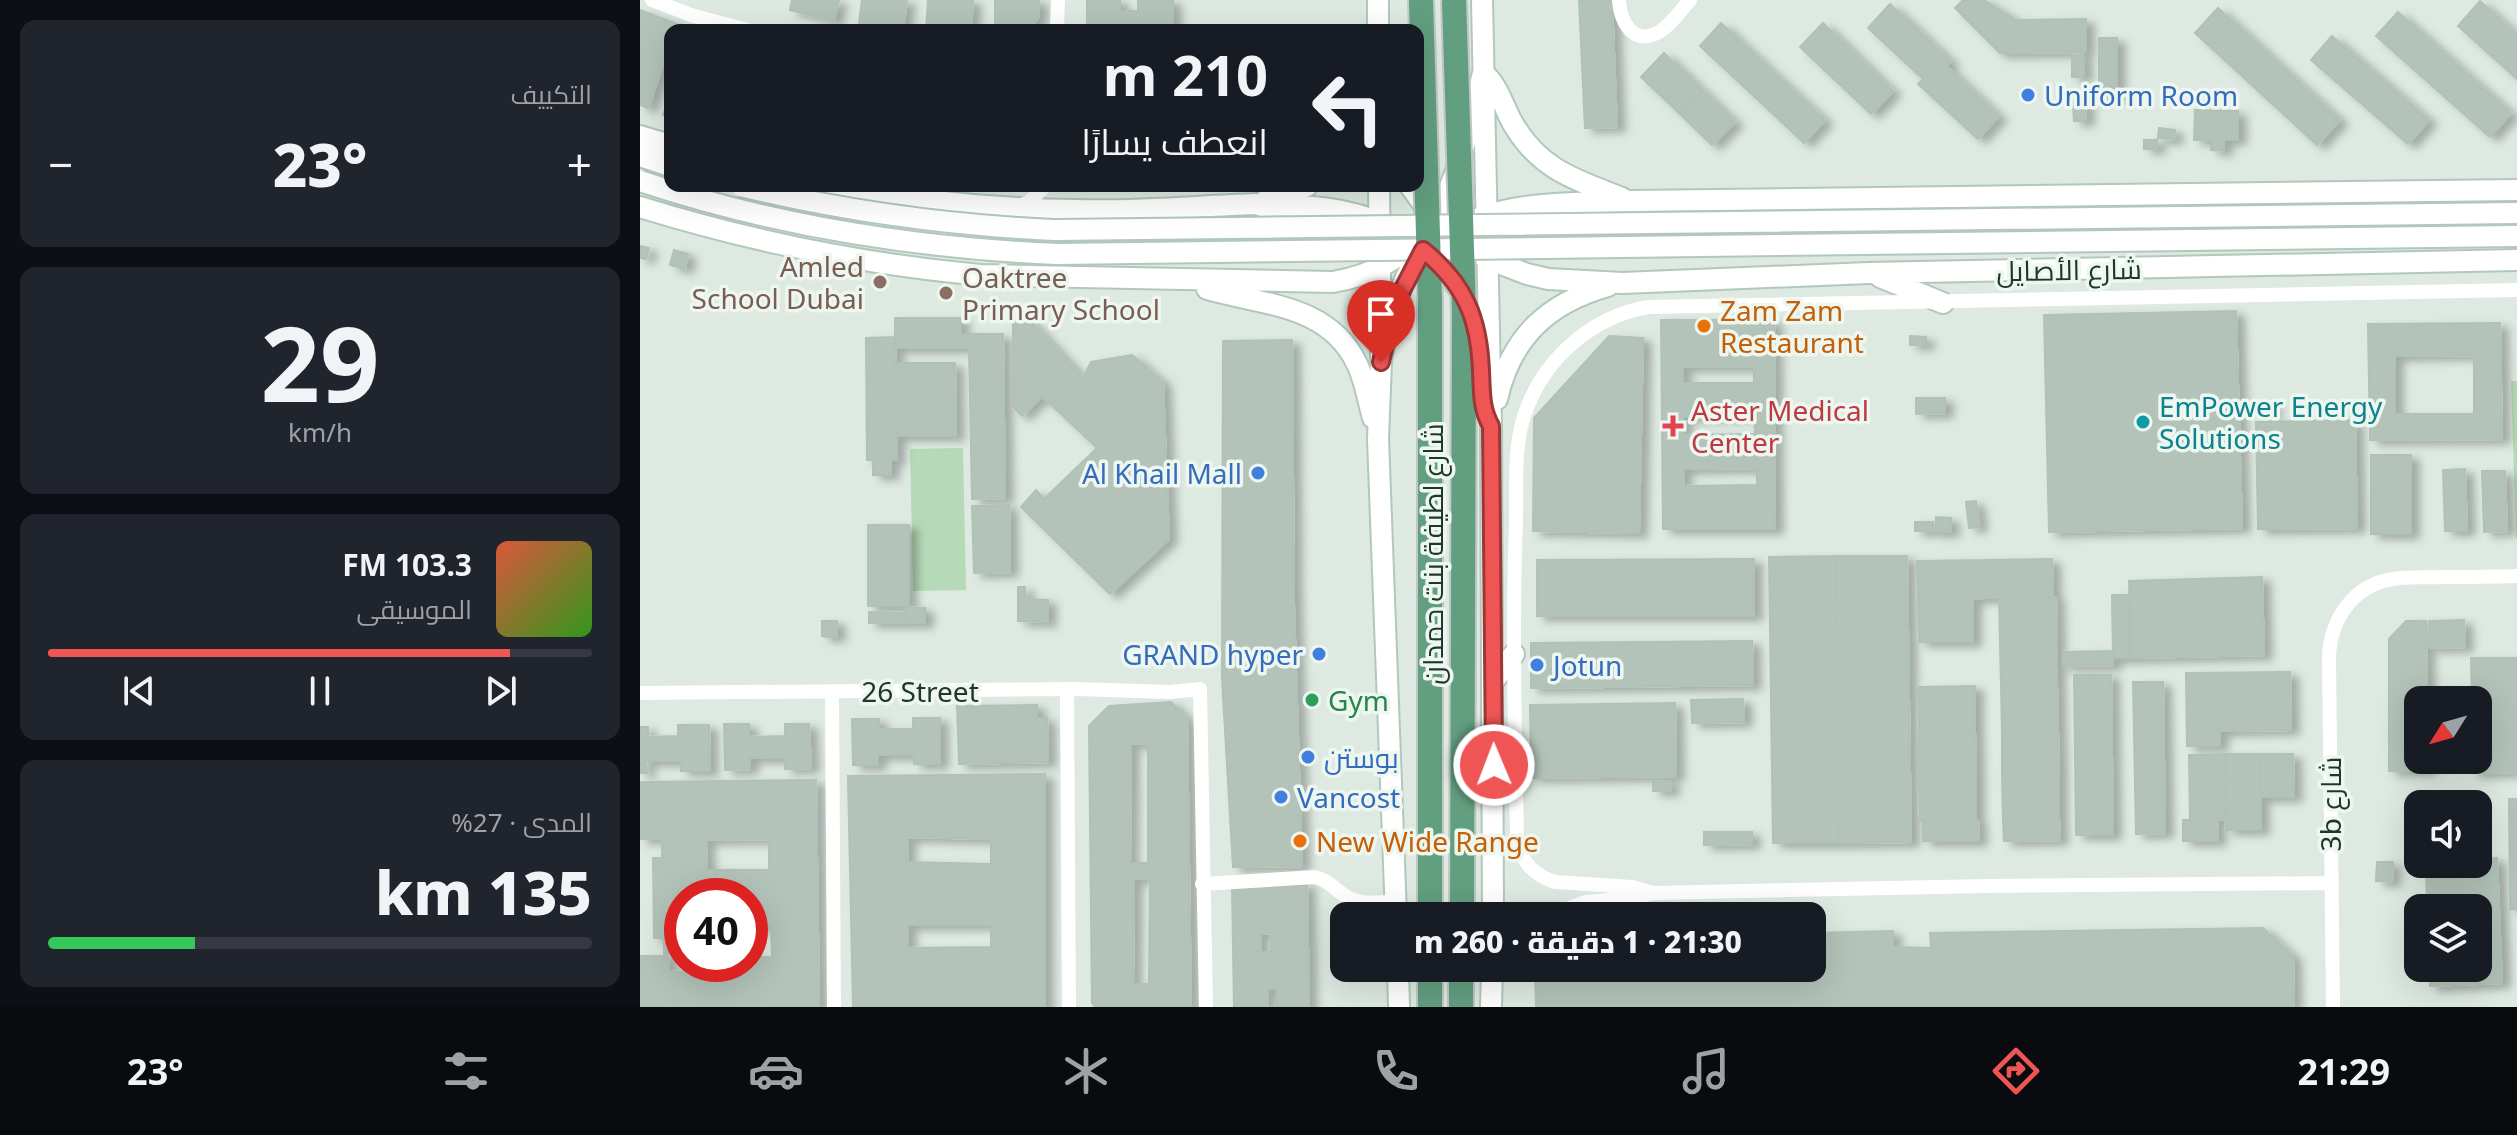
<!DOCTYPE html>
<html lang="ar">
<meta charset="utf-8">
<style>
:root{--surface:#171b24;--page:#20242c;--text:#f1f3f6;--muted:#9ea1a6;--line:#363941;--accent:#ef5555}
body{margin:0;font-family:"Noto Sans",Cairo,sans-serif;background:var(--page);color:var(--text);direction:rtl;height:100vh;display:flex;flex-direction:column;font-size:30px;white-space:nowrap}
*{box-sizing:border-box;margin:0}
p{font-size:26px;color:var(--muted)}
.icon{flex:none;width:44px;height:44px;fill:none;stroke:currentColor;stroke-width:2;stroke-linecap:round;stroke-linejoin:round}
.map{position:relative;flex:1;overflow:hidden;direction:ltr}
.details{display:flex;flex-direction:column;gap:20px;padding:20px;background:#0d0f14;width:640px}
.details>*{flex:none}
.top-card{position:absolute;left:24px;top:24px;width:760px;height:168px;border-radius:16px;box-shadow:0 8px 32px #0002;direction:rtl;background:#171b24;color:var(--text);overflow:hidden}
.needle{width:52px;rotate:233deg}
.buttons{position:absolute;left:1764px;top:686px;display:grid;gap:16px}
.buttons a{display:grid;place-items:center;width:88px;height:88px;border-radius:16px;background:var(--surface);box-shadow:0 8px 32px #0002;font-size:40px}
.speed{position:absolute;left:24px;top:878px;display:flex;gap:16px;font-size:40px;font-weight:700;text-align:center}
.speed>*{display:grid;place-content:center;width:104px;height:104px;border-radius:50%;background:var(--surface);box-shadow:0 8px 32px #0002;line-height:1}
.speed .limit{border:12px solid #d22;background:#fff;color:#111}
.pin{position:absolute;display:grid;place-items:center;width:68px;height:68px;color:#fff;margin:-82px -34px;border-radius:50% 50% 50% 0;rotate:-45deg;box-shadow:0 0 8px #0007}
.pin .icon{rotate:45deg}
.me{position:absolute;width:88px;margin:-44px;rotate:359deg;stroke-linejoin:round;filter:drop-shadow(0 0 6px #0008)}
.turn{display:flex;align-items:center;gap:28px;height:168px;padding:0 24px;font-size:36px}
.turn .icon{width:104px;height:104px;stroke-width:2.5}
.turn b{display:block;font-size:56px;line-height:68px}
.big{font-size:60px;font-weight:800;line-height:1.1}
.details .card{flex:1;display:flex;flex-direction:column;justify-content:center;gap:12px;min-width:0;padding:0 28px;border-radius:16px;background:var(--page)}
.details .dial{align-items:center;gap:0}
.dial b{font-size:104px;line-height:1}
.song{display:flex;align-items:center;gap:24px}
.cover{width:96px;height:96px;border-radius:12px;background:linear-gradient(135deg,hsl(10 70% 55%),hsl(110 70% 35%))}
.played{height:8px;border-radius:4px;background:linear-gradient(90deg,var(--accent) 85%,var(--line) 85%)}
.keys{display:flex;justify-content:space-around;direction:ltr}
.heat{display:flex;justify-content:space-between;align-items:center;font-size:44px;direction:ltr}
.charge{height:12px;border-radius:6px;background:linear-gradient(90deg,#34c759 27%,var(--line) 0)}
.trip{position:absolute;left:690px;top:902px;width:496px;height:80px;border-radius:16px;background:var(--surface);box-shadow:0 8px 32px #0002;font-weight:800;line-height:80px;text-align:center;direction:rtl}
.tab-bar{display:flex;height:128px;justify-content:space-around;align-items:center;background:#090b0e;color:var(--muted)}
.tab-bar .icon{width:56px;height:56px}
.tab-bar .selected{color:var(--accent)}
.tab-bar b{font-size:36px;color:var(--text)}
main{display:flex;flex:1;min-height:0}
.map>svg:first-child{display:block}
.green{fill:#b6dab7}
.building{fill:#b3c3b9;stroke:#b0c2b6;stroke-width:2;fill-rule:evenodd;filter:url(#shadow)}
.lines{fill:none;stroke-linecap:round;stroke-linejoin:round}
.secondary-casing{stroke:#b1c8ba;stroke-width:24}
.primary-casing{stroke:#c0c7c4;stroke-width:28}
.street{stroke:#fff;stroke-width:14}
.secondary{stroke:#fff;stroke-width:20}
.primary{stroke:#629e80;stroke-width:24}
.secondary-bridge-casing{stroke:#b1c8ba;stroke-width:24;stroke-linecap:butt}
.primary-bridge-casing{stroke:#c0c7c4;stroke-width:28;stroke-linecap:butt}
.secondary-bridge{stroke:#fff;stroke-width:20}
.primary-bridge{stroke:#629e80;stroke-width:24}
.route-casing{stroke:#9b3737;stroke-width:20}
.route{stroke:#ef5555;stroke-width:14}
.shop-dot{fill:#3f7fe0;stroke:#edf6ef;stroke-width:3}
.education-dot{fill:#8d6e63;stroke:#edf6ef;stroke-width:3}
.food-dot{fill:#e8710a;stroke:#edf6ef;stroke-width:3}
.culture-dot{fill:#0f9aa8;stroke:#edf6ef;stroke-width:3}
.health-dot{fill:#e0444e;stroke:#edf6ef;stroke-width:3}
.leisure-dot{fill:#2e9e5b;stroke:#edf6ef;stroke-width:3}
.labels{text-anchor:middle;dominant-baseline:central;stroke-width:7;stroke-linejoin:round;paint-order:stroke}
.shop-label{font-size:28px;fill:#366cbe;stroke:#edf6ef;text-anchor:start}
.education-label{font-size:28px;fill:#785e54;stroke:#edf6ef;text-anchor:end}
.street-label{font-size:28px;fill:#1f372b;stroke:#edf6ef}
.food-label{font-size:28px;fill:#c56008;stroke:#edf6ef;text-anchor:start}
.culture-label{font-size:28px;fill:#0d838f;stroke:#edf6ef;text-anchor:start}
.health-label{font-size:28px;fill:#be3a42;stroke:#edf6ef;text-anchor:start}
.leisure-label{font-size:28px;fill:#27864d;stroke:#edf6ef;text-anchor:start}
</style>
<main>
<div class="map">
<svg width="1877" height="1007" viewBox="0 0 1877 1007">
<defs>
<filter id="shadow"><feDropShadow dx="8" dy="4.5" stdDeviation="4" flood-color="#0004"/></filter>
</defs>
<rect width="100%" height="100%" fill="#dde9e1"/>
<!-- green -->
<path class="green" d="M1871,381h6v157h-1z
M323,448l3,142 -53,1 -3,-142z"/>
<!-- building -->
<path class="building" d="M152,0h47l-5,21 -44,-11z
M222,0h45l-4,30 -44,-7z
M288,0h45l-2,30h-45z
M355,0h44v16l-9,14h-35z
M447,0h33v11h18v-11h35v30h-86z
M939,0h33l5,127 -32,1z
M1323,0h21l32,20 70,-1v33l-86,1 -45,-45z
M1840,1l37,34v44l-59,-53z
M1250,4l61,57 -5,5 53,50 -21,23 -60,-55 5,-5 -55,-51z
M1578,8l122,112 -23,25 -122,-112z
M0,10l37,14 -2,6h-5v15l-22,63 -8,-3z
M1758,12l113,101 -21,24 -114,-101z
M1081,23l56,53 -20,23 -57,-53z
M1183,23l70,68 -22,23 -71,-67z
M1692,36l97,84 -21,24 -97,-84z
M1459,38h18v58h-18z
M1024,53l38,37 -23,23 -38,-36z
M1444,55v22h-12v-21z
M1137,76l48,44 -21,23 -47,-44z
M1062,90l33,32 -23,23 -33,-32z
M30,93v24l-7,-2z
M1433,102h13v19h-12z
M1555,110l43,1v29h-14v11l-13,-1v-10h-17z
M1519,128l16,2 -1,10 -16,-2z
M1504,140h13v9h-13z
M0,246l9,2 -3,11 -6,-1z
M34,250l14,4 -3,15 -15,-4z
M381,311l62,67 8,-16 41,-7 31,27 6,157 -59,55 -89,-87 15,-17 8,9 53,-51 -55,-52 -20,20 -9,-9v-88z
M1596,311l6,217 -193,4 -5,-217z
M255,318h66v16h42l2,164 -33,1 -3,-151h-74z
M1021,320h113l1,209h-112zM1043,367h71v16h-71zM1114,416l1,18 -71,1v-18zM1117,468v17l-73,1 -1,-17z
M1860,323l2,116 -132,1 -2,-116zM1834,355v59h-79v-58z
M969,336l34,2 -4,195 -106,-2 1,-113z
M1270,336l16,1v8h-16z
M255,337l2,123h-30l-1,-122z
M652,340l2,265 8,261 -69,1 -11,-188 1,-338z
M255,363h60l1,73h-59z
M1276,398h29v15l-29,1z
M1617,404h16v10h-16z
M1715,420l2,108 -99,1 -2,-107z
M1731,455h40v79h-40z
M233,460h18v15h-18z
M1825,469l2,62h-22l-2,-61z
M1842,471h23l2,60 -23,1z
M1336,501l3,26 -10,1 -3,-26z
M369,505l1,67 -36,1 -2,-67z
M1296,517l15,1v14h-16z
M1275,522h18v9h-18z
M228,525h41v81h-41z
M1196,556l3,287h-66l-4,-286z
M1196,556h71l4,286 -72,1z
M1114,559v57h-217v-56z
M1412,559l1,38 -68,1 -1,-38z
M1344,560l1,38 -67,1 -1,-38z
M1622,577l2,78 -133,3 -2,-77z
M378,587h7v12l23,1v22l-30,-1z
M1472,595h16l1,63h-16z
M1416,597l1,44h-57l-1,-43z
M1333,598v44h-54l-1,-43z
M266,607l19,1v15h-19z
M229,612l37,1v10h-37z
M1824,620l1,27 -35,1 -1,-27z
M182,621h8v16l-8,-1z
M190,621h7v16h-7z
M1766,621h20l1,79h-9v60h10v10l-39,1v-132z
M1112,641l1,44 -222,3v-45z
M1360,641h57v44h-56z
M1473,651v14l-50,1v-14z
M1831,658h46v114l-45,1v-13h6v-60h-6z
M1650,672l1,58 -71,1v15h-33l-1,-73z
M1434,675h37l2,160h-37z
M1493,682h30l2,151 -29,1z
M1361,685h56l1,45h-56z
M1335,686v45l-56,1 -1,-45z
M1103,699l1,23 -52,1 -1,-23z
M531,702l16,17 4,288h-96l-3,-4 -3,-277 20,-20zM491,743l17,1v119h-18zM494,878l16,1 -1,105h-16z
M1035,703l1,73 -145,2 -1,-73z
M397,705v13h10l1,44 -89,2 -2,-58z
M273,718h27v46h-26v-9h-36v10h-25l-1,-46h27v10h34z
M84,724h25v13l36,-1v-12h24l2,44 -26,1v-11h-35v11l-25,1z
M38,725h31l1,46h-29v-10h-35l1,12h-7v-46h8v10l30,-1z
M1362,730h56l1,44h-57z
M1335,731l1,43h-57v-42z
M1585,754l2,65 -37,1 -1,-65z
M1585,754h35l1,76h-35z
M1620,754h33l1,43h-33z
M405,774v233h-192l-5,-231zM268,837l83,2v25l-84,-2zM268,925h83v22l-83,1z
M1279,774h57v46l-56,1z
M1362,774h57v45h-56z
M176,780l3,227h-179v-51h24v-18h-10l-1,-80h9v-19h-22v-57zM129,839v31h-62l-1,-30zM42,896h68v30h21l1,31h-22v7h-52v7l-29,1 -2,-51 15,-1z
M1013,781h18v10h-18z
M1869,799h8v110h-7z
M1363,819h56l1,21 -56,1z
M1577,819l1,22h-35v-21z
M1338,820l1,21h-56v-20z
M1064,832h48v12l-48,1z
M1857,858l5,125 -72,3v-18h48v-60h-51l-1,-44h52v-5z
M1737,862h16l-1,20 -16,-1z
M667,883l2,124h-32v-18h-9v18h-34l-2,-123zM630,933l1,19h-10l-1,-18z
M1623,928l30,28 1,51h-758l-1,-36 3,-3h274v-35l81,-2v16l38,1 -1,-15z"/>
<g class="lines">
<defs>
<path id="secondary" d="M738,0v30
M842,0l9,426 2,490
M843,73c16,12 21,37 32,54 27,44 62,53 107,71
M0,136l30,9
M0,156l30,10
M193,186c81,15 163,23 245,24 59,2 119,-4 178,-6l6,2c43,-1 86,1 126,20
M739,186l2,176 -3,77 18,477
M770,186l21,29
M626,200l41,-14
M0,207c113,35 222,57 340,68l353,7c112,-19 126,-116 150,-209
M824,244l24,15 39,15 21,5 74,4 247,-10 648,-13
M781,248l21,17 24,34
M1240,277l63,26
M567,289c55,16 122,15 150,75 8,16 11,37 16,54
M741,362c5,-29 21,-93 44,-113 57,-50 134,-45 205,-48l887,-11
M857,399c14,-62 51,-96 111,-113
M853,682l21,-28
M758,968l1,39
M851,1007l1,-39"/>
<path id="primary" d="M790,968v39
M821,1007v-39"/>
</defs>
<!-- secondary casing -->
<use href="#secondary" class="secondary-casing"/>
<!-- primary casing -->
<use href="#primary" class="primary-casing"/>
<!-- street -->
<path class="street" d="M12,0l42,16 54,14
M979,0c1,21 14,47 40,32 12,-7 22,-22 31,-32
M417,30l1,-30
M377,207l12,-5 16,-16
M427,690l2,317
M192,692l2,315
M0,693l436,-4 94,3 30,-3 6,318
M562,884l113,-7c15,3 21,15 34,21 13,7 31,4 46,4
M1013,893l-21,-6 -77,-5c-22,-7 -34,-20 -38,-43 -2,-106 -5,-212 -1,-317 1,-35 -3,-75 9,-109 19,-54 66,-96 123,-106l869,-17
M909,916l36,-14 48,-4 20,-5 333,-7 344,-3
M1693,1007l-4,-349c1,-38 24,-73 64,-79 16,-3 33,-1 50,-2 24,0 49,0 74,-1"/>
<!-- secondary -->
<use href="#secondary" class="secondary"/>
<!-- primary -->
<use href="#primary" class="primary"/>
<defs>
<path id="secondary-bridge" d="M0,181c135,45 275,67 417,73l1460,-18
M101,186c103,25 207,39 313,44l1463,-17"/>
<path id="primary-bridge" d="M781,0l9,301v615
M814,0l10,311 -2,605"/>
</defs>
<!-- secondary-bridge casing -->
<use href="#secondary-bridge" class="secondary-bridge-casing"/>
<!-- primary-bridge casing -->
<use href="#primary-bridge" class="primary-bridge-casing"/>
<!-- secondary-bridge -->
<use href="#secondary-bridge" class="secondary-bridge"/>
<!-- primary-bridge -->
<use href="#primary-bridge" class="primary-bridge"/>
</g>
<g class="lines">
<defs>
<path id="route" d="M741,362l13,-56 29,-56c42,34 56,68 58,121 1,20 0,38 10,55l3,339"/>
</defs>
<!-- route casing -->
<use href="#route" class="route-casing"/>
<!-- route -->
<use href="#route" class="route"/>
</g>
<!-- markers -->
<g class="shop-dot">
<circle cx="1388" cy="95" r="8"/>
<circle cx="618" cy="473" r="8"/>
<circle cx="679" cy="654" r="8"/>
<circle cx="897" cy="665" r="8"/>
<circle cx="668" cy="757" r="8"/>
<circle cx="641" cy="797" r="8"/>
</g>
<g class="education-dot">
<circle cx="240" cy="282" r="8"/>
<circle cx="306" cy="293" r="8"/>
</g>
<g class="food-dot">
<circle cx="1064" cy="326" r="8"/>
<circle cx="660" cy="841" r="8"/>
</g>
<circle class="culture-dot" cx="1503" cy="422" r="8"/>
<path class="health-dot" d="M1029 414h8v8h8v8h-8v8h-8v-8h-8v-8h8z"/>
<circle class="leisure-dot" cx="672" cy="700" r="8"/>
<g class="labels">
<!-- shop labels -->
<g class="shop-label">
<text x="1404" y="95">Uniform Room</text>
<text x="602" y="473" text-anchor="end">Al Khail Mall</text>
<text x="663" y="654" text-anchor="end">GRAND hyper</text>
<text x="913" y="665">Jotun</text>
<text x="684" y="757">بوستن</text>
<text x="657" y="797">Vancost</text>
</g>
<!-- education labels -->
<g class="education-label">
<text x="224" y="266">Amled<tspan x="224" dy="32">School Dubai</tspan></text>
<text x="322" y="277" text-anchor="start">Oaktree<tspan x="322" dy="32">Primary School</tspan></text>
</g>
<!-- street labels -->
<g class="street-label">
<text transform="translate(1429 269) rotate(-1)">شارع الأصايل</text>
<text transform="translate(792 554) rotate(-90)">شارع لطيفة بنت حمدان</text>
<text x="280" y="691">26 Street</text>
<text transform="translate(1690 804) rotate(-90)">3b شارع</text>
</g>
<!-- food labels -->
<g class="food-label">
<text x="1080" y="310">Zam Zam<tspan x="1080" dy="32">Restaurant</tspan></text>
<text x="676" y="841">New Wide Range</text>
</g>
<!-- culture labels -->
<g class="culture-label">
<text x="1519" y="406">EmPower Energy<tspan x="1519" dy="32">Solutions</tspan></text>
</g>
<!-- health labels -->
<g class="health-label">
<text x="1051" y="410">Aster Medical<tspan x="1051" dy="32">Center</tspan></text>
</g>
<!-- leisure labels -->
<g class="leisure-label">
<text x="688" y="700">Gym</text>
</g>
</g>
</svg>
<div class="buttons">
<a><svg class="needle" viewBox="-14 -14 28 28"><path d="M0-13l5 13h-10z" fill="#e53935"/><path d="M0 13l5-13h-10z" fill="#9ea1a6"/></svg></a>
<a><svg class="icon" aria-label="sound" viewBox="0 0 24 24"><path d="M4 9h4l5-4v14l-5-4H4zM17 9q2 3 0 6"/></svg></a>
<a><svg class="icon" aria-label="layers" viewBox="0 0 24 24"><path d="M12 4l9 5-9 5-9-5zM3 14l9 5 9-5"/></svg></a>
</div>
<div class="speed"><div class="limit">40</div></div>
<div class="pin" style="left:741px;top:362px;background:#d93025"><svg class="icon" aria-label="arrive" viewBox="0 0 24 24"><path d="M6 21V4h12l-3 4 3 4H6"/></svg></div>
<svg class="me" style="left:854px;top:765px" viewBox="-20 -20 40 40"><circle r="17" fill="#ef5555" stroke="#fff" stroke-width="3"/><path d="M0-11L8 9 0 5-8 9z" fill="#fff"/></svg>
<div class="trip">21:30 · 1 دقيقة · 260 m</div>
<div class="top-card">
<div class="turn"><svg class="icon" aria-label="left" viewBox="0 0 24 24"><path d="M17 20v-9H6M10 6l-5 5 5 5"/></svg><div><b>210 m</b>انعطف يسارًا</div></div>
</div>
</div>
<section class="details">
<div class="card"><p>التكييف</p>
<div class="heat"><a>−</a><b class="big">23°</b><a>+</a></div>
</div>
<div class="card dial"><b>29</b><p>km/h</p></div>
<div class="card">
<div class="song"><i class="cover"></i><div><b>103.3 FM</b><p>الموسيقى</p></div></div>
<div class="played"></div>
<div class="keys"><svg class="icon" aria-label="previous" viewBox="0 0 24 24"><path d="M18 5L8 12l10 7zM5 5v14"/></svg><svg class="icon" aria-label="pause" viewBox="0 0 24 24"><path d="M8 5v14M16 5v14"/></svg><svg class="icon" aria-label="next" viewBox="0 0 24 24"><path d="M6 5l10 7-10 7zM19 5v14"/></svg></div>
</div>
<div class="card"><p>المدى · 27%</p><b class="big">135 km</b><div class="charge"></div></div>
</section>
</main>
<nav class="tab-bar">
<b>21:29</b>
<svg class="icon selected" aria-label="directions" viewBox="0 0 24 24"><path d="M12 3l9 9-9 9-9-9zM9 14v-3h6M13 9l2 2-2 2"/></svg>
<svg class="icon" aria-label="music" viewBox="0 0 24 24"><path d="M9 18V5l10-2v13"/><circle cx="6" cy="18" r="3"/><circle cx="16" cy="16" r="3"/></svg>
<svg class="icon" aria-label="phone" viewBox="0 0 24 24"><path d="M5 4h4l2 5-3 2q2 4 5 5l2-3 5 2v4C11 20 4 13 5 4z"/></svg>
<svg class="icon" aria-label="climate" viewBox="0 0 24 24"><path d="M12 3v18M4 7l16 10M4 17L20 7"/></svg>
<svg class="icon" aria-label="car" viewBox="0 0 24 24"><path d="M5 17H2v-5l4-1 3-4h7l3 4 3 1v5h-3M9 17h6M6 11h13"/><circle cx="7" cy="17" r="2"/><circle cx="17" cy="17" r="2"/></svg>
<svg class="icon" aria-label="filters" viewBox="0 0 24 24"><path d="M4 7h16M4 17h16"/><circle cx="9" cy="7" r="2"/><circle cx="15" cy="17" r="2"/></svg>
<b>23°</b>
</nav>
